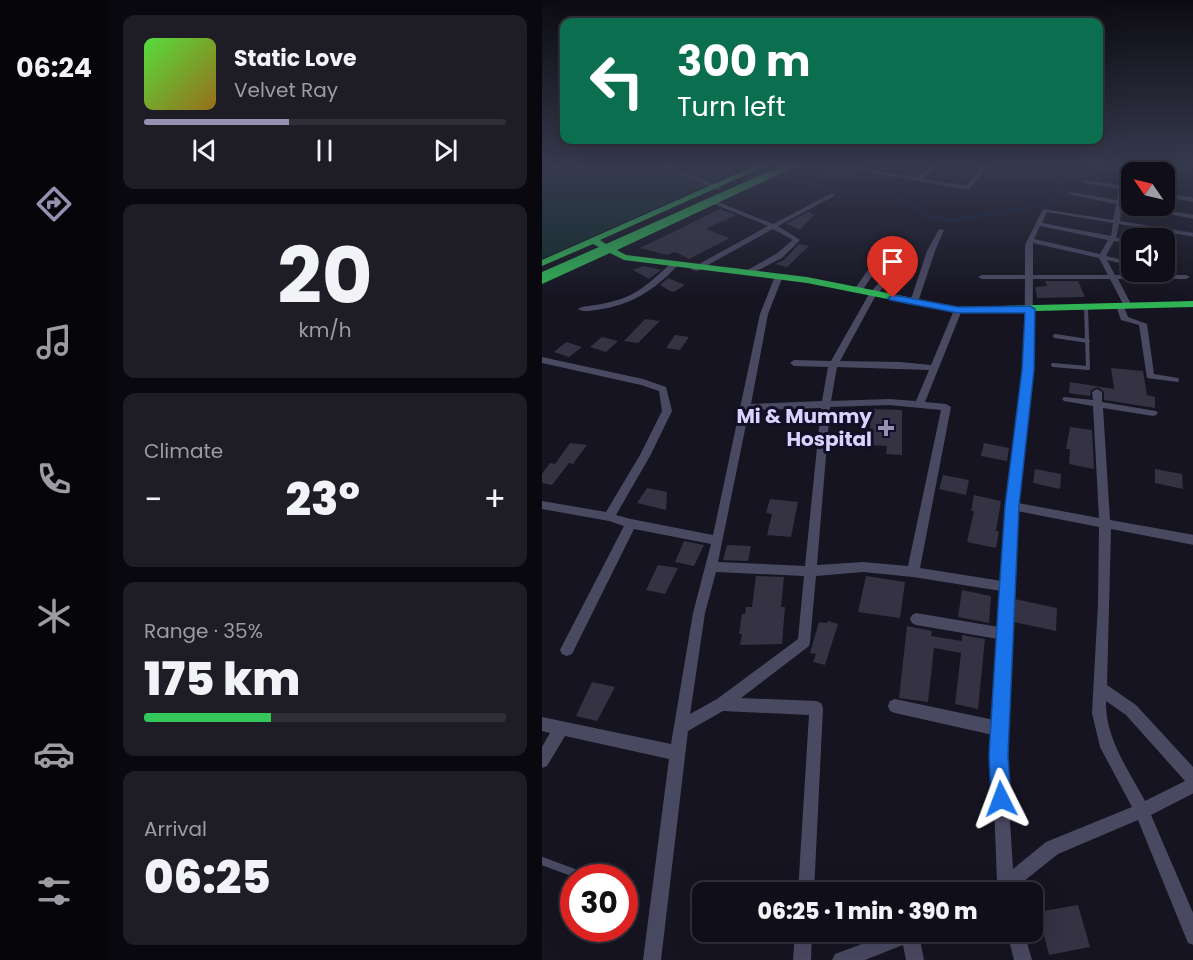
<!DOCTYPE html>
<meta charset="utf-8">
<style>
:root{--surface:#100f19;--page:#1e1d26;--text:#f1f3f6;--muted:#9c9ca2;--line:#302f38;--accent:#9591b1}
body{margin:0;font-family:Poppins,sans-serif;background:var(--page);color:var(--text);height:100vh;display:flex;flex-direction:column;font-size:22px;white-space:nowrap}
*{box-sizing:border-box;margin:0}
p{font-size:20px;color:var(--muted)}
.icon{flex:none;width:33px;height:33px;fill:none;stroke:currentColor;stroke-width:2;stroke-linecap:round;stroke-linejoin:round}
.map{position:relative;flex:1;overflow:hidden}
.drawer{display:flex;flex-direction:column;gap:15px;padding:15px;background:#09080e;width:434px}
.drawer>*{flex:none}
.top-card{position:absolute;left:18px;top:18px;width:543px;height:126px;border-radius:12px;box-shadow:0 6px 24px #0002,0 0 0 2px var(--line);background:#0b6e4f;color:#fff;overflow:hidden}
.needle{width:39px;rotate:304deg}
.fabs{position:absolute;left:579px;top:162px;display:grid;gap:12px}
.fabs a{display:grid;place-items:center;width:54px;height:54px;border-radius:12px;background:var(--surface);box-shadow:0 6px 24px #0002,0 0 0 2px var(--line);font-size:30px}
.speed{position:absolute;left:18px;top:864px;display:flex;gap:12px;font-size:30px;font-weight:700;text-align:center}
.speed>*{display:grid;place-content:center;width:78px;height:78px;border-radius:50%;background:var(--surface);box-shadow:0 6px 24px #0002,0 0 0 2px var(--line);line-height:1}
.speed .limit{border:9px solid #d22;background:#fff;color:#111}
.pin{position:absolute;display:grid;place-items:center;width:51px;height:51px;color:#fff;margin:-62px -26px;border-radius:50% 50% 50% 0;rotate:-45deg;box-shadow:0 0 6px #0007}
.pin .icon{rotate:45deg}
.me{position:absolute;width:66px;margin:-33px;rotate:357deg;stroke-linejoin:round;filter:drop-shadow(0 0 4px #0008)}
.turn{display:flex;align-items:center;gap:21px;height:126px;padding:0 18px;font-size:27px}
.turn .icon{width:78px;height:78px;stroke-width:2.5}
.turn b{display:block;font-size:42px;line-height:51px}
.big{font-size:45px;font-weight:800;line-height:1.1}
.drawer .card{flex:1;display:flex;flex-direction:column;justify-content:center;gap:9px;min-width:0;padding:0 21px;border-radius:12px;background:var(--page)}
.drawer .dial{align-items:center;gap:0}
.dial b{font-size:78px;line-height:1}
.song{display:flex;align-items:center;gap:18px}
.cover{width:72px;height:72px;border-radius:9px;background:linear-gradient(135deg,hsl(110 70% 55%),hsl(40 70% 35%))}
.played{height:6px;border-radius:3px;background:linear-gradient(90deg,var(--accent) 40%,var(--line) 40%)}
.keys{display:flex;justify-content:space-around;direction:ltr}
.heat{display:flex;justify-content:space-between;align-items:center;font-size:33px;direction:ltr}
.charge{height:9px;border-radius:4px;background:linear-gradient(90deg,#34c759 35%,var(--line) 0)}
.trip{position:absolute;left:150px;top:882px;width:351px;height:60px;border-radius:12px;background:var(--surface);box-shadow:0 6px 24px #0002,0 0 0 2px var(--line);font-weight:800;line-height:60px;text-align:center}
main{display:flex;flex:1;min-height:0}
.dock{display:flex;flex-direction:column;width:108px;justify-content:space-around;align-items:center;background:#06060a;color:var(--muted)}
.dock .icon{width:42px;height:42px}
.dock .selected{color:var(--accent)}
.dock b{font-size:27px;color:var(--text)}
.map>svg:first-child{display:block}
.green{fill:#132c2d}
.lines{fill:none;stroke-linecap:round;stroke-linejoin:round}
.stream{stroke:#0b1e41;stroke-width:2}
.building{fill:#343243}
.lane-far1{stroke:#4a4962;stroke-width:4}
.lane{stroke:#4a4962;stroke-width:8}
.street{fill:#4a4962;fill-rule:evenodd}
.fast{fill:#30b455;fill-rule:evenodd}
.route{fill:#1a73e8;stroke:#114b97;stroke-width:1.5}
.poi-dot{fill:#9591b1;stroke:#130f26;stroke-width:2}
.labels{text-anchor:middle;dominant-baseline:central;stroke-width:6;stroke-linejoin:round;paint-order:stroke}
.poi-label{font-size:20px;font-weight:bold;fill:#d9d4ff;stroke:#130f26;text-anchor:end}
</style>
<main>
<nav class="dock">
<b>06:24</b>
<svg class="icon selected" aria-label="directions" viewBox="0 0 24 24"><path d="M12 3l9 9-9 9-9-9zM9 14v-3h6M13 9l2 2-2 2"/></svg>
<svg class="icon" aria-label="music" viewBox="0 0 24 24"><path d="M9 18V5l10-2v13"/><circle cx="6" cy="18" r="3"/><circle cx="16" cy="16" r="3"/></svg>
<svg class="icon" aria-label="phone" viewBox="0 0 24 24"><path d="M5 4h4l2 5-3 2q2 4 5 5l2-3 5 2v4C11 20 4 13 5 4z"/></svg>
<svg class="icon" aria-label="climate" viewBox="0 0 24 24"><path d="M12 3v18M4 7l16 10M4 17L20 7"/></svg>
<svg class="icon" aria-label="car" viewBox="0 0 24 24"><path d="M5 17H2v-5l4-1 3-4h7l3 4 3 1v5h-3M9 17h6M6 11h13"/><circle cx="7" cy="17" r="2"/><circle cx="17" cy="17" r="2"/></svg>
<svg class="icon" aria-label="filters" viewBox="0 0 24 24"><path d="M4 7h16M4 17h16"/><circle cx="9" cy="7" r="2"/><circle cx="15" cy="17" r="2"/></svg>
</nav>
<section class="drawer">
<div class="card">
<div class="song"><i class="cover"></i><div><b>Static Love</b><p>Velvet Ray</p></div></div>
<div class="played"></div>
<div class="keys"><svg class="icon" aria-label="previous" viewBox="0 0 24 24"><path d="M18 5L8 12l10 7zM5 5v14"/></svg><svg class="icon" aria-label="pause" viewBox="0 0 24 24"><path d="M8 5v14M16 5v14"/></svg><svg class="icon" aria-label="next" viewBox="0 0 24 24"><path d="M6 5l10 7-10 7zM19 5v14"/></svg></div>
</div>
<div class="card dial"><b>20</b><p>km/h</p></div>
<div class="card"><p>Climate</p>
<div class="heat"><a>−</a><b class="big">23°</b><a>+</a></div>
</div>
<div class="card"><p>Range · 35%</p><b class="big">175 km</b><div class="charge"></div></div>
<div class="card"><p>Arrival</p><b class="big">06:25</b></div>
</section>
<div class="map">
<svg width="652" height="960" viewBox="0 0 652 960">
<rect width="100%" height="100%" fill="#161421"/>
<!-- green -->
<path class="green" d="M0,164h214l-214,95z"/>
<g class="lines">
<!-- stream -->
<path class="stream" d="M235,175l75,20 46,1 21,12 6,9 26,4 91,-15 16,-14 11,-18"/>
</g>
<!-- building -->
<path class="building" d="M261,164h22l34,8 -19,7 -38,-13z
M178,209l16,6 -30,14 24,9 -41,21 -14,-7 -8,3 -27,-7z
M266,212l6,3 -14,15 -14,-6z
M257,244l10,2 -22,21 -12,-3 9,-4z
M101,266l11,2 7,2 -12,9 -16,-9z
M126,278l17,7 -11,7 -4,-1 -10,-6z
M503,281h33l7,16 -48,1 -2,-11 12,-1z
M103,319l15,2 -22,22 -14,-2z
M133,335l14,2 -9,13 -14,-2z
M60,337l16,4 -12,11 -16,-5z
M24,342l16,5 -13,10 -15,-5z
M569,368l32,3 4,24 8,2v11l-51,-8v-8l-6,-5 -7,3 -1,6 -21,-3 1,-11 44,7z
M329,409l31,1v45l-16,-1 1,-8 -18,-1z
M528,427l22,3 2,39 -25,-5 1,-15h-4z
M28,443l17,2 -14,19 -4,-1 -17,22 -10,-2v-9l8,-11 5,1z
M442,443l25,5 -2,13 -26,-5z
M493,469l26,5 -1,15 -27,-6z
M613,469l27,5 1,15 -28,-6z
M401,475l26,5 -3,15 -27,-6z
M105,488l20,4 -1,18 -29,-7z
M432,495l27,6 -5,30h3l-3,17 -29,-6 7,-31h-3z
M228,499l28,3 -7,35 -24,-2 5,-21 -6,-1z
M142,541l20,4 -10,21 -19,-4z
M185,545l24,1 -3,15 -25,-1z
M116,565l20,3 -13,26 -19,-4z
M214,576l28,1 -3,30h4l-3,37 -42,1 2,-11h-3l3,-20h3l1,-7h6z
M324,576l39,6 -5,36 -42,-6z
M420,590l29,6 -2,27 -31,-6z
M473,599l42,9 -1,23 -42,-9z
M286,621l10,3 -13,41 -12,-3 3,-8 -6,-1 9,-31 8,1z
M365,626l25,5 -1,5 31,5v-6l23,4 -7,70 -23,-5 6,-51 -27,-5 -6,54 -29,-4z
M50,682l23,5 -18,34 -21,-5z
M536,905l12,42 -41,8 -11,-43z"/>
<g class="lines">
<!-- lane-far1 -->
<path class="lane-far1" d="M513,336l33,5
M511,365l35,3 -2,-60"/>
<!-- lane -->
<path class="lane" d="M0,861l46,17"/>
<!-- street -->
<path class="street" d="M117,164h8l56,25 -5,1z
M285,164h13l77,14 15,-14h6l-15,15 43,7 19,-22h6l-23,26z
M589,164h6l-11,22 6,1v4l-7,-1 -2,11 9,2v3h9l53,9v4l-72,-14 -2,16 74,12v4l-75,-13 -3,14 16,3v4l-18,-4 -8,15 26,6v4l-25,-6 8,15h71l4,2 -4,2h-68l14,27 -4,2 -4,-2 -14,-27h-77l-1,91 -14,133 81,15 -6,-112 -29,-5 -2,-2 2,-2 29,3 -1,-8 5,-3 5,3v10l54,9 2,2 -2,2 -3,1 -50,-8 7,112 84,15v10l-83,-16 -4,156 29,20 58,63v25l-43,22 43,100v30l-6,-2 -50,-123 -80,34 -44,35v3h-30l2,-6 11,-5 -5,-126 1,-20 -98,-22 -5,-2 -2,-5 2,-5 5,-2 99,21 4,-81 -82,-14 -4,-2 -2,-4 2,-4 4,-2 83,14 2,-36 -88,-14 -50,-5 -47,4 -6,66 -1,4 -68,52 75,3 5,2 2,5 -9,184h-16l11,-177 -86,-4 -35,20 -27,229h-18l26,-201 -104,-23 -18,30 -5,2v-21l8,-14 -8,-2v-14l129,27 22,-131 18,-69 -77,-15 -62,125 -5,2 -5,-2 -2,-4 2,-4 62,-120 -15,-5 -67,-12v-8l64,11 34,-57 22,-44 -3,-20 -18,-6 -99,-22v-6l101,22 23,8 6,24 -22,45 -34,59 15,4 82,16 47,-221 15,-38 4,-2 4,2 -15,38 -17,90 71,-3 6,-34 -34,-1 -4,-3 4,-3 37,1 38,-67 20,-23h6v4l-19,20 -36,66 60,1 31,3 23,-55 1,-2h6l1,2 -37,92 21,2 5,3 -31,161 82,13 5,-75 17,-136 1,-91h-43l-4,-2 4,-2h43v-30l18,-36 70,11 3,-16 -49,-10 3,-2 47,8 2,-11 -37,-7 3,-2 35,5zM505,212l66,11 -2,13 -69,-13zM498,226l68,14 -8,14 -66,-15zM491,243l66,15 9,17h-75zM295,367l92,3 -13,31 -27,-2 -58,2zM347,405l52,5 -33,156 -45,-4 -46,3 13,-158zM279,408l-16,158 -87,-4 31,-152zM475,511l82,16 -1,77 -6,109 8,34 32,60 -86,35 -33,27 -7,-114zM174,572l88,4 -6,63 -81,60 -27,15 15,-101zM564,701l20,14 59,66 -40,20c-17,-32 -40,-63 -39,-100z
M290,193l2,1v2l-56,30 22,14 -18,18 -33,17 -7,-2 34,-19 17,-14 -20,-11 -76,42 -7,-2 78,-43 -59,-24v-2h4l60,24z
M622,193l30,5v4l-30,-5z
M397,229l5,1 -9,21 -17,51 -1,2h-6l-1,-2 17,-51z
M349,245l5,1 -14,16 -21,30h-6l-1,-2 22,-32z
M128,264l7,2c-23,25 -48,40 -81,44 -7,1 -13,2 -18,-1l4,-2c45,-6 55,-12 88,-43z
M575,304h6l5,13 19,7 7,50 24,4 1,2 -1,2 -31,-4 -8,-53 -18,-5 -5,-14z
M253,932h17l-1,28h-18z
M352,932h30l-2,6 -2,1 4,21h-18l-3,-15 -38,15h-33l3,-6z
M465,932h17l8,28h-18z"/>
<!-- fast -->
<path class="fast" d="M217,164h11l-170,76 6,4 179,-80h16l-184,86 9,5 181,22 151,30 236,-6v6l-236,6 -151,-30 -183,-23 -14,-7 -68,31v-12l57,-25 -6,-3 -51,22v-6z"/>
</g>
<!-- sky -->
<linearGradient id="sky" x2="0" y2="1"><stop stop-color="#0c0b12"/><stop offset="0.55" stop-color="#363a4e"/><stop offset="1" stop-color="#363a4e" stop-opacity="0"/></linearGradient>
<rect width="652" height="299" fill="url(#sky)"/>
<!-- route -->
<path class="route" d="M351,295l65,12 72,-1 5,3 -1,61 -15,136 -11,249 3,44 -3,7 -7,3 -7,-3 -3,-7 -2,-44 9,-147 7,-102 17,-136 3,-57h-67l-68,-13 -2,-2z"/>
<!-- markers -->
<path class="poi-dot" d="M341 419h6v6h6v6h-6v6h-6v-6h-6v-6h6z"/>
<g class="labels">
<!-- poi labels -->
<g class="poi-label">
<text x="330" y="416">Mi &amp; Mummy<tspan x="330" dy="23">Hospital</tspan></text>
</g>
</g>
</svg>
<div class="fabs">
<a><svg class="needle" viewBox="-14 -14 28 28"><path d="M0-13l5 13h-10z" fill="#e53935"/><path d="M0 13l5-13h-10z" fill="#9c9ca2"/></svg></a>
<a><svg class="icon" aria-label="sound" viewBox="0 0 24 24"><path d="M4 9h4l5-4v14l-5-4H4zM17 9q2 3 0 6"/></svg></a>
</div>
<div class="speed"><div class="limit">30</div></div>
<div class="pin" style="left:351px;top:298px;background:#d93025"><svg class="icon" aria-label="arrive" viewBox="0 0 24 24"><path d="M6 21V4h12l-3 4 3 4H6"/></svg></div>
<svg class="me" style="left:459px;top:799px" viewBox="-20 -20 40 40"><path d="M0-17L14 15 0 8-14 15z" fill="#1a73e8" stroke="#fff" stroke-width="4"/></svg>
<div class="trip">06:25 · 1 min · 390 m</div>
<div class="top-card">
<div class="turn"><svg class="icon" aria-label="left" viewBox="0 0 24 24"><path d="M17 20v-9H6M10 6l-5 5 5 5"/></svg><div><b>300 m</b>Turn left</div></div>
</div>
</div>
</main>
